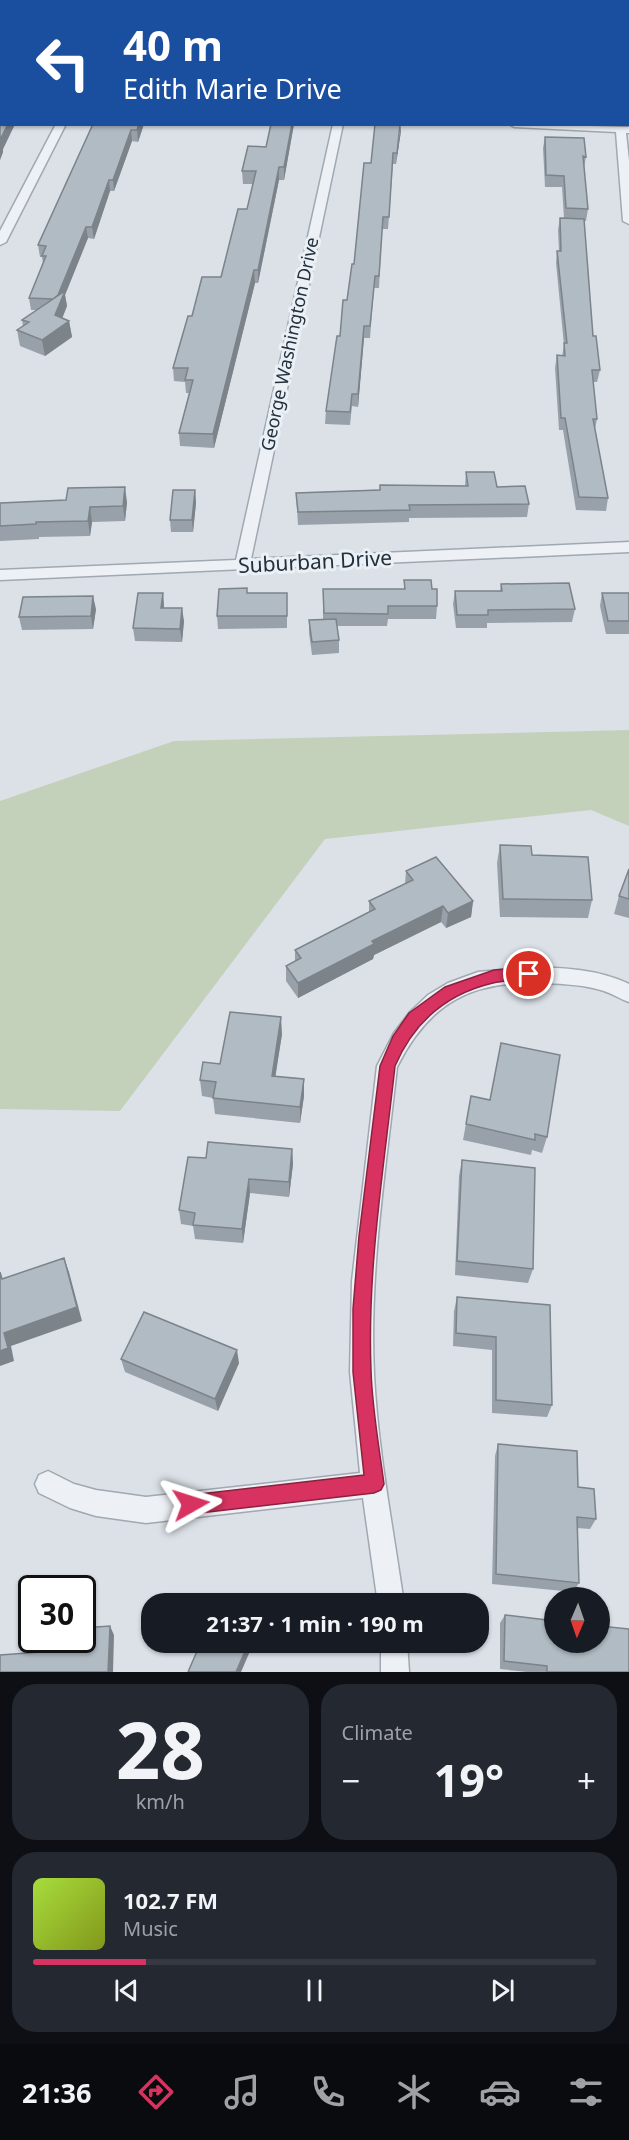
<!DOCTYPE html>
<meta charset="utf-8">
<style>
:root{--surface:#171b24;--page:#242831;--text:#f1f3f6;--muted:#9ea1a6;--line:#363941;--accent:#d83360}
body{margin:0;font-family:"Noto Sans",sans-serif;background:var(--page);color:var(--text);height:100vh;display:flex;flex-direction:column;font-size:22px;white-space:nowrap}
*{box-sizing:border-box;margin:0}
p{font-size:20px;color:var(--muted)}
.icon{flex:none;width:33px;height:33px;fill:none;stroke:currentColor;stroke-width:2;stroke-linecap:round;stroke-linejoin:round}
.map{position:relative;height:1672px;overflow:hidden}
.sheet{display:flex;flex-direction:column;gap:12px;padding:12px;background:#0d0f14;flex:1}
.sheet>*{flex:none}
.hud{position:absolute;left:0px;top:0px;width:630px;height:126px;box-shadow:0 2px 4px #0004;background:#1a4fa0;color:#fff;overflow:hidden}
.needle{width:39px;rotate:182deg}
.buttons{position:absolute;left:544px;top:1587px;display:grid;gap:12px}
.buttons a{display:grid;place-items:center;width:66px;height:66px;border-radius:50%;background:var(--surface);box-shadow:0 2px 4px #0004;font-size:30px}
.speed{position:absolute;left:18px;top:1575px;display:flex;gap:12px;font-size:30px;font-weight:700;text-align:center}
.speed>*{display:grid;place-content:center;width:78px;height:78px;border-radius:50%;background:var(--surface);box-shadow:0 2px 4px #0004;line-height:1}
.speed .limit{border:3px solid #111;border-radius:9px;background:#fff;color:#111}
.pin{position:absolute;display:grid;place-items:center;width:51px;height:51px;color:#fff;margin:-26px;border:3px solid #fff;border-radius:50%;box-shadow:0 2px 6px #0007}
.me{position:absolute;width:66px;margin:-33px;rotate:84deg;stroke-linejoin:round;filter:drop-shadow(0 0 4px #0008)}
.turn{display:flex;align-items:center;gap:21px;height:126px;padding:0 24px;font-size:27px}
.turn .icon{width:78px;height:78px;stroke-width:2.5}
.turn b{display:block;font-size:42px;line-height:51px}
.big{font-size:45px;font-weight:700;line-height:1.1}
.sheet .widget{flex:1;display:flex;flex-direction:column;justify-content:center;gap:9px;min-width:0;padding:0 21px;border-radius:24px;background:var(--page)}
.sheet .dial{align-items:center;gap:0}
.dial b{font-size:78px;line-height:1}
.song{display:flex;align-items:center;gap:18px}
.cover{width:72px;height:72px;border-radius:9px;background:linear-gradient(135deg,hsl(80 70% 55%),hsl(70 70% 35%))}
.played{height:6px;border-radius:3px;background:linear-gradient(90deg,var(--accent) 20%,var(--line) 20%)}
.keys{display:flex;justify-content:space-around;direction:ltr}
.heat{display:flex;justify-content:space-between;align-items:center;font-size:33px;direction:ltr}
.sheet .tiles{flex:1;display:grid;gap:12px;grid-template-columns:1fr 1fr}
.widget:last-child{grid-column:span 2}
.trip{position:absolute;left:141px;top:1593px;width:348px;height:60px;border-radius:24px;background:var(--surface);box-shadow:0 2px 4px #0004;font-weight:700;line-height:60px;text-align:center}
.menu{display:flex;height:96px;justify-content:space-around;align-items:center;background:#090b0e;color:var(--muted)}
.menu .icon{width:42px;height:42px}
.menu .current{color:var(--accent)}
.menu b{font-size:27px;color:var(--text)}
.map>svg:first-child{display:block}
.green{fill:#c3d1bb}
.lines{fill:none;stroke-linecap:round;stroke-linejoin:round}
.street-casing{stroke:#a0a8b1;stroke-width:3}
.street{fill:#edf1f5;fill-rule:evenodd}
.secondary{fill:#fff;fill-rule:evenodd}
.wall{fill:#98a1a9}
.shaded-wall{fill:#7c8389}
.building{fill:#b1bbc4;stroke:#7c8389;stroke-width:1.5}
.route{fill:#d83360;stroke:#8c213e;stroke-width:1.5}
.labels{text-anchor:middle;dominant-baseline:central;stroke-width:6;stroke-linejoin:round;paint-order:stroke}
.far-street-label{font-size:18px;fill:#24303d;stroke:#eaf0f4}
.street-label{font-size:21px;fill:#24303d;stroke:#eaf0f4}
</style>
<div class="map">
<svg width="629" height="1672" viewBox="0 0 629 1672">
<rect width="100%" height="100%" fill="#dbe1e7"/>
<!-- green -->
<path class="green" d="M629,730v96l-38,-16 -266,29 -205,272 -120,-2v-308l174,-60z"/>
<g class="lines">
<defs>
<path id="street" d="M56,124h10l-60,118 -6,3v-14z
M333,124h10l-92,435 378,-17v10l-629,28v-10l236,-10z
M509,124l120,3v6h-3l3,28v63l-6,-3 -7,-89 -102,-5z
M530,967c34,1 68,2 99,17v18c-9,-3 -16,-8 -25,-11 -19,-6 -39,-7 -59,-8 -72,-3 -115,18 -148,84 -11,101 -28,205 -23,307 4,77 19,153 30,230h-26l-15,-106 -217,25 -50,-7 -26,-8 -31,-15 -4,-9 4,-9 9,-4 26,13 22,6 50,7 214,-24 -10,-101 2,-91 25,-215 17,-33 16,-21 18,-17 20,-12 30,-11z
M381,1642h26l2,30h-28z"/>
</defs>
<!-- street casing -->
<use href="#street" class="street-casing"/>
<!-- street -->
<use href="#street" class="street"/>
<!-- secondary -->
<path class="secondary" d="M293,0h46l1,2h-46z
M628,10h1v8h-1z"/>
</g>
<!-- wall -->
<path class="wall" d="M0,50h2v74h13l-12,25v3l-3,8z
M93,124h51l-6,18 -6,-1 -18,50h-4l-16,48 -6,-1 -23,57 2,11 -5,12 7,3 3,16 -27,19 -25,-10 -3,-16 6,-4 -1,-6 15,-10h-6l-2,-12 14,-34 -1,-7h-2l-2,-12z
M188,124h42v2z
M294,124l-10,56h-5l-21,103h-3l-41,165 -34,-2 -1,-13 10,-40h-3l-1,-11 -11,-1 -1,-13 19,-52 29,-39 26,-68 6,-25h-10l-1,-13 24,-24z
M401,131l-5,33h-3l-5,65h-6l-3,59h-5l-4,50h-6l-6,69 -6,-1 -2,19 -25,-1 1,-13 28,-147z
M545,137l41,20 -2,11 4,41 -2,12h-2l9,115 7,34 -3,12h-4l4,37 -2,10 13,69 -2,13 -30,-1 -13,-80h-4l-4,-62 2,-13 5,1 2,-11 -8,-82 1,-12h2l-1,-21 2,-12h4l-2,-31h-17l-2,-39z
M466,472l31,15 32,17 -2,13 -118,1v4l-111,3 -2,-32 169,-7z
M195,490l1,13 -3,29h-22l-1,-12z
M127,502l-2,19 -33,1 -2,14 -51,1v2l-39,2v-38z
M404,580l28,9 5,17 -1,13h-48l-1,7h-50l2,14v13l-27,2 -3,-22v-13h14v-31h81z
M501,584l74,25 -3,13 -85,1v5h-31l-3,-24 2,-13h45z
M163,593l1,15 20,13 -2,21 -47,-1 -2,-13z
M247,593h40v35l-69,1 -1,-13z
M602,593h27v41h-23l-6,-28z
M96,609l-3,20 -71,1 -3,-13z
M500,845l32,10 60,45 -4,18 -88,-1 -3,-54z
M629,869v49l-15,-4 5,-18z
M406,871l67,30 -2,16 -25,11 -5,-6 -67,33 -1,4 -75,39 -12,-17v-15l9,-5v-11l74,-37v-12l36,-17z
M282,1034l-7,43 29,2v17l-4,27 -85,-9 -2,-16 -11,-2 -2,-16 20,-16z
M471,1096l76,41 -5,16 -10,-3 -1,5 -68,-15z
M292,1149l1,15 -4,33 -39,-4 -7,50 -48,-4 -2,-13 -12,-2 -2,-14 27,-52z
M462,1160l71,109 -5,14 -73,-8 4,-99z
M457,1297l93,8 2,100 -5,12 -55,-4v-63l-39,-4 1,-35z
M121,1359l118,4 -21,48 -93,-39z
M498,1444l80,43 18,32 -6,10 -13,-1 2,55 -6,9 -81,-8 3,-128z
M505,1615l124,57h-102l-27,-3v-46z"/>
<!-- shaded-wall -->
<path class="shaded-wall" d="M8,124h7l-12,25v3l-3,8v-20z
M139,124h5l-6,18 -1,-12z
M292,124h2l-10,56v-13z
M401,124v7l-5,33 1,-11z
M131,130l1,11 -18,50 -1,-11z
M279,167v13l-21,103v-13z
M109,180l1,11 -16,48 -2,-12z
M86,227l2,11 -23,57 2,11 -9,23 11,-8 3,16 -27,19 -3,-16 13,-25 2,-16z
M254,270l1,13 -41,165 -1,-14z
M364,326v12l-6,69v-13z
M125,487l2,15 -2,19 -2,-15z
M195,490l1,13 -3,29 -1,-12z
M90,507l2,15 -2,14 -2,-15z
M163,593l1,13 -2,15 -1,-13z
M93,596l3,13 -3,20 -2,-13z
M182,608l2,13 -2,21 -2,-13z
M473,901l-2,16 -25,11 2,-15z
M443,906l-2,16 -67,33 -1,4 -75,39v-15l74,-42z
M281,1017l1,17 -9,58 -1,-16z
M304,1079v17l-4,27v-16z
M292,1149l1,15 -4,33v-15z
M249,1179l1,14 -7,50 -1,-14z
M64,1258l5,14 13,49 -71,25 3,15 -14,5v-15l4,-18z
M237,1350l2,13 -21,48 -3,-12z
M110,1626l4,9 -1,37h-5z
M249,1642h5l-13,30h-5z"/>
<!-- building -->
<path class="building" d="M55,0h45l-1,2h-45z
M378,0h164v2h-164z
M575,0h22v2h-22z
M0,50h2v23h-2z
M0,82h2v42h6l-8,16z
M93,124h46l-2,6h-6l-18,50h-4l-17,47h-6l-28,68 -5,4 -24,-1 17,-42h-4l4,-10 -8,-1z
M271,124h21l-8,43h-5l-21,103h-4l-41,164 -34,-1 14,-53h-8l3,-12h-15l15,-52h4l10,-39h19l17,-68h9l9,-38h-14l6,-25 18,1z
M375,124h25l-3,29h-4l-4,64h-6l-4,59h-4l-5,50h-6l-6,68h-6l-2,18 -24,-1 11,-75h3l3,-36h4l5,-36h2l10,-101h7z
M545,137l39,1 2,19 -3,-1 5,53 -22,-1 -2,-32 -18,-1z
M560,218l24,1 9,117h3l4,34h-8l5,49h-4l15,79 -29,-1 -14,-79h-4l-4,-63 8,1 -1,-13h3l-10,-92h4z
M65,291l-10,24 14,6 -27,19 -25,-10 12,-8 -7,-2z
M466,472h28l3,15 28,-1 4,18 -120,1 1,5 -112,2 -2,-19 84,-3v-5l88,1z
M125,487l-2,19 -33,1 -2,14 -52,1v2l-36,2v-23l66,-3 2,-12z
M173,490h22l-3,30h-22z
M404,580h27l1,9h5v17h-49v8l-64,-1 -1,-24h82z
M569,583l6,26 -87,1v5h-31l-2,-24h47l-1,-7z
M247,588v5h40v23h-70l2,-27z
M138,593h25l-2,15h21l-2,21 -47,-1z
M602,593h27v28h-21z
M93,596l-2,20 -72,1 4,-20z
M336,619l3,21 -27,2 -3,-22z
M500,845l31,1 1,9 56,2 4,43 -89,-1z
M436,857l37,44 -25,12 -5,-7 -71,35 2,3 -76,39 -12,-17 15,-8 -6,-8 80,-41 -6,-8 44,-21 -7,-9z
M629,869v30l-10,-3z
M230,1012l51,5 -9,59 32,3 -4,28 -87,-9 3,-16 -16,-2 3,-18 17,2z
M501,1043l59,12 -13,82 -12,-3v6l-69,-16 5,-28 19,4z
M208,1142l84,7 -3,33 -40,-3 -7,50 -49,-4 2,-12 -16,-3 9,-53 18,1z
M462,1160l73,8 -2,101 -76,-8z
M64,1258l13,49 -73,26 4,15 -8,3v-79l2,7z
M457,1297l93,8 2,100 -56,-5v-63l-40,-4z
M144,1312l93,38 -22,49 -94,-40z
M498,1444l79,7 1,36 16,2 2,30 -19,-2 2,66 -83,-9z
M505,1615l50,6v21h45v-16l29,3v43h-82v-6l-43,-5z
M110,1626l-2,46h-108v-17l68,-5v-10h14v-12z
M201,1642h48l-13,30h-48z"/>
<!-- route -->
<path class="route" d="M529,967l5,2 3,5 -3,4c-13,4 -27,1 -41,5 -47,11 -79,39 -98,83 -11,101 -28,203 -24,304 1,38 8,76 13,114l-3,6 -7,3 -183,21 -6,-3 -3,-7 3,-6 6,-3 173,-20 -11,-103v-63l6,-73 21,-170 13,-30 16,-23 36,-26 49,-17z"/>
<g class="labels">
<!-- far-street labels -->
<g class="far-street-label">
<text transform="translate(289 344) rotate(-78)">George Washington Drive</text>
</g>
<!-- street labels -->
<g class="street-label">
<text transform="translate(315 561) rotate(-3)">Suburban Drive</text>
</g>
</g>
</svg>
<div class="buttons">
<a><svg class="needle" viewBox="-14 -14 28 28"><path d="M0-13l5 13h-10z" fill="#e53935"/><path d="M0 13l5-13h-10z" fill="#9ea1a6"/></svg></a>
</div>
<div class="speed"><div class="limit">30</div></div>
<div class="pin" style="left:529px;top:974px;background:#d93025"><svg class="icon" aria-label="arrive" viewBox="0 0 24 24"><path d="M6 21V4h12l-3 4 3 4H6"/></svg></div>
<svg class="me" style="left:191px;top:1504px" viewBox="-20 -20 40 40"><path d="M0-17L14 15 0 8-14 15z" fill="#d83360" stroke="#fff" stroke-width="4"/></svg>
<div class="trip">21:37 · 1 min · 190 m</div>
<div class="hud">
<div class="turn"><svg class="icon" aria-label="left" viewBox="0 0 24 24"><path d="M17 20v-9H6M10 6l-5 5 5 5"/></svg><div><b>40 m</b>Edith Marie Drive</div></div>
</div>
</div>
<section class="sheet">
<div class="tiles">
<div class="widget dial"><b>28</b><p>km/h</p></div>
<div class="widget"><p>Climate</p>
<div class="heat"><a>−</a><b class="big">19°</b><a>+</a></div>
</div>
<div class="widget">
<div class="song"><i class="cover"></i><div><b>102.7 FM</b><p>Music</p></div></div>
<div class="played"></div>
<div class="keys"><svg class="icon" aria-label="previous" viewBox="0 0 24 24"><path d="M18 5L8 12l10 7zM5 5v14"/></svg><svg class="icon" aria-label="pause" viewBox="0 0 24 24"><path d="M8 5v14M16 5v14"/></svg><svg class="icon" aria-label="next" viewBox="0 0 24 24"><path d="M6 5l10 7-10 7zM19 5v14"/></svg></div>
</div>
</div>
</section>
<nav class="menu">
<b>21:36</b>
<svg class="icon current" aria-label="directions" viewBox="0 0 24 24"><path d="M12 3l9 9-9 9-9-9zM9 14v-3h6M13 9l2 2-2 2"/></svg>
<svg class="icon" aria-label="music" viewBox="0 0 24 24"><path d="M9 18V5l10-2v13"/><circle cx="6" cy="18" r="3"/><circle cx="16" cy="16" r="3"/></svg>
<svg class="icon" aria-label="phone" viewBox="0 0 24 24"><path d="M5 4h4l2 5-3 2q2 4 5 5l2-3 5 2v4C11 20 4 13 5 4z"/></svg>
<svg class="icon" aria-label="climate" viewBox="0 0 24 24"><path d="M12 3v18M4 7l16 10M4 17L20 7"/></svg>
<svg class="icon" aria-label="car" viewBox="0 0 24 24"><path d="M5 17H2v-5l4-1 3-4h7l3 4 3 1v5h-3M9 17h6M6 11h13"/><circle cx="7" cy="17" r="2"/><circle cx="17" cy="17" r="2"/></svg>
<svg class="icon" aria-label="filters" viewBox="0 0 24 24"><path d="M4 7h16M4 17h16"/><circle cx="9" cy="7" r="2"/><circle cx="15" cy="17" r="2"/></svg>
</nav>
